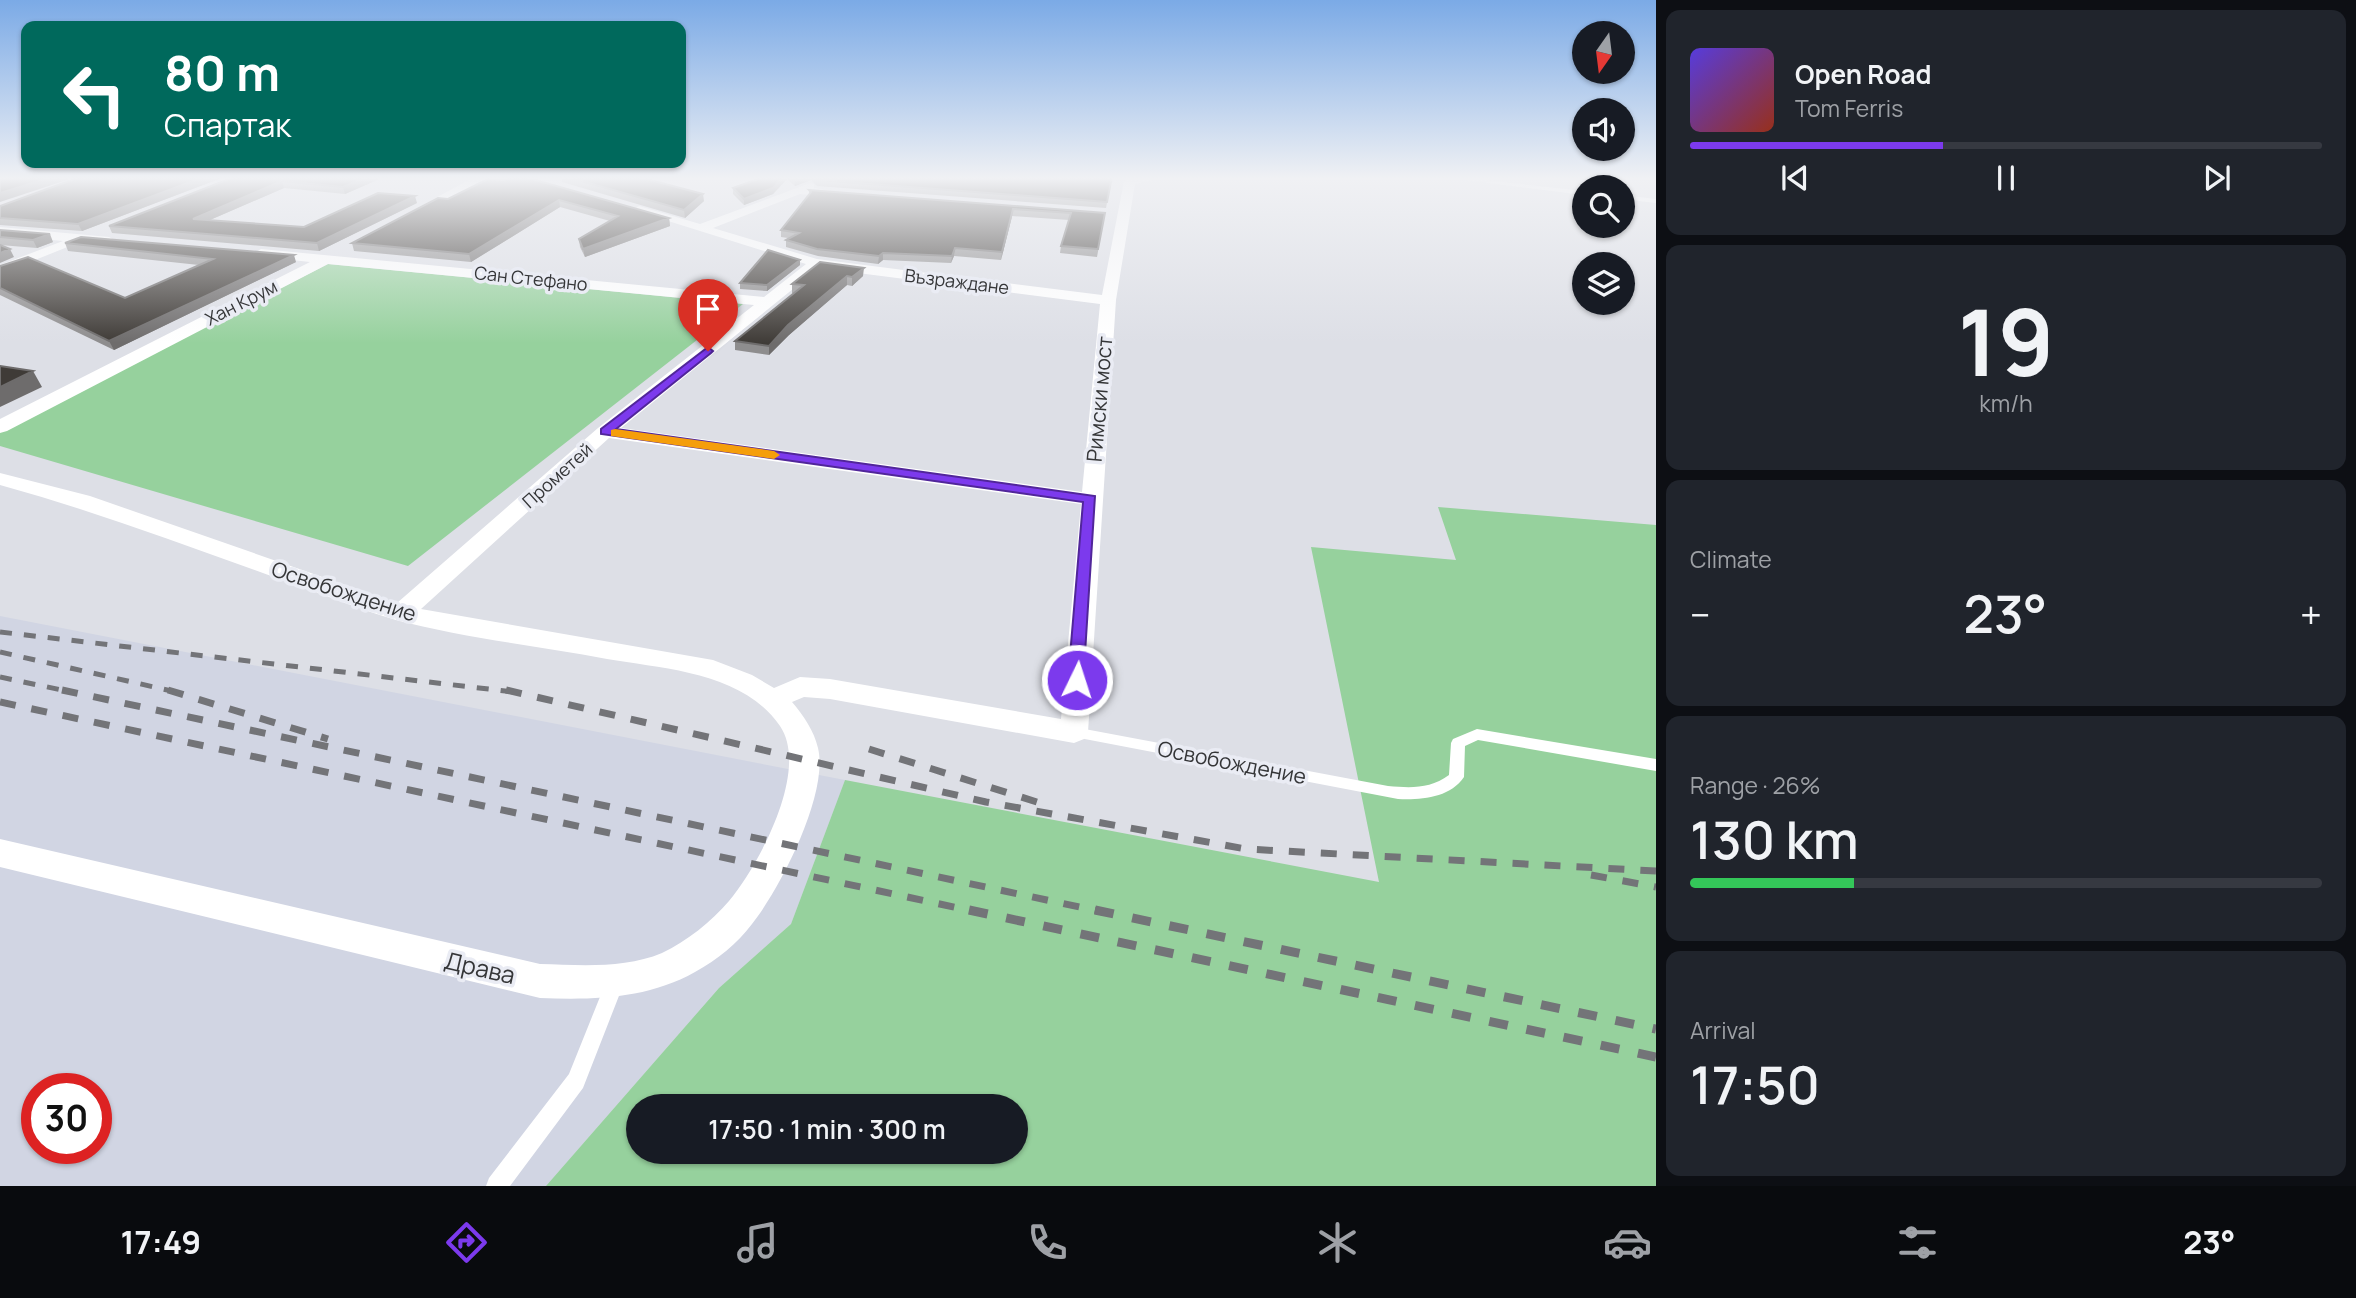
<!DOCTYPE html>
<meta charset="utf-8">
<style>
:root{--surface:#171b24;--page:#20242c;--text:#f1f3f6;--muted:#9ea1a6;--line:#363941;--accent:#7c3aed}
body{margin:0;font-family:Manrope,sans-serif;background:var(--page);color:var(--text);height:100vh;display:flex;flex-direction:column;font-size:26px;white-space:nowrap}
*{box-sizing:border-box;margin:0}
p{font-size:23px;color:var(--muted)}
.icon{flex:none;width:38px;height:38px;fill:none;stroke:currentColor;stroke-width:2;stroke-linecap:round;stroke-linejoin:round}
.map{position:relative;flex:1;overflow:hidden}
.details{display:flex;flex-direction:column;gap:10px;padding:10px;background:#0d0f14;width:700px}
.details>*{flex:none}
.top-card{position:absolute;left:21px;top:21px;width:665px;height:147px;border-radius:14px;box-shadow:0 2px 5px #0004;background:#00695c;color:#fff;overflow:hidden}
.needle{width:46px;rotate:194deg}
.buttons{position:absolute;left:1572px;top:21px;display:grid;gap:14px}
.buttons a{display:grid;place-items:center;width:63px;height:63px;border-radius:50%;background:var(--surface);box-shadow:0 2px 5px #0004;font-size:35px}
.speed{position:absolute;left:21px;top:1073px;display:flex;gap:14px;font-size:35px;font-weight:700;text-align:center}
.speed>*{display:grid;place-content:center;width:91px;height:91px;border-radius:50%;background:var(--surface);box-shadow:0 2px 5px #0004;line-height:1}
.speed .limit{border:10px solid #d22;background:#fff;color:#111}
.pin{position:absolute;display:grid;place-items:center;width:60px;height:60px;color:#fff;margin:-72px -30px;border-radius:50% 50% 50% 0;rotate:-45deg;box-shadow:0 0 7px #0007}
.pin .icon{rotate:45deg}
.me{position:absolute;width:77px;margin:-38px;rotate:4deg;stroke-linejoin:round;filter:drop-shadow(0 0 5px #0008)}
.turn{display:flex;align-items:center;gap:24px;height:147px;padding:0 28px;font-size:32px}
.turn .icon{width:91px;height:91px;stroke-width:2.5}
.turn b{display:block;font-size:49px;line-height:60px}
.big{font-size:52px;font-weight:600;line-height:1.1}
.details .tile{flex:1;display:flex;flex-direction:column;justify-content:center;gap:10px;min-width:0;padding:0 24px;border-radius:14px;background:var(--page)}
.details .dial{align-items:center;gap:0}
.dial b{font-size:91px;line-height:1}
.song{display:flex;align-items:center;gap:21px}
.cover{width:84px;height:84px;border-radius:10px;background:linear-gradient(135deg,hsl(250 70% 55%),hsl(10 70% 35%))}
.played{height:7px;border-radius:4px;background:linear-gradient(90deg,var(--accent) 40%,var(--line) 40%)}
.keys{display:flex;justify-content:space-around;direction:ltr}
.heat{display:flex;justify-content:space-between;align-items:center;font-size:38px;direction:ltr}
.charge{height:10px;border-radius:5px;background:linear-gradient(90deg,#34c759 26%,var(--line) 0)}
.trip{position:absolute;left:626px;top:1094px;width:402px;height:70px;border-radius:35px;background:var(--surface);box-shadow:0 2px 5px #0004;font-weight:600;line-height:70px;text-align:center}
.menu{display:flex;height:112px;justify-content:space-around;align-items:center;background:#090b0e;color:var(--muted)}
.menu .icon{width:49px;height:49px}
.menu .current{color:var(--accent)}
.menu b{font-size:32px;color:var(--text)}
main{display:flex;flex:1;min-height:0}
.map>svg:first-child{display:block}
.built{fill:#d1d5e3;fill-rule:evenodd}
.green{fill:#96d19d;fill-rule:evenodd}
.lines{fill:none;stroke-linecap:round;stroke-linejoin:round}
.service{fill:#fff;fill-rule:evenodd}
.minor{fill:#fff;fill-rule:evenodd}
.rail-far2{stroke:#737478;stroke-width:5;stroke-dasharray:12 12;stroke-linecap:butt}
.rail-far1{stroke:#737478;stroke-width:7;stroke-dasharray:16 16;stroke-linecap:butt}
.rail{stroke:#737478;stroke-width:9;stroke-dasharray:19 19;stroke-linecap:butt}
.wall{fill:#8e8d8e}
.shaded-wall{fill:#6e6c6c}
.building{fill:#3f3b37;stroke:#6e6c6c;stroke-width:2}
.route{fill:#7c3aed;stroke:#51269a;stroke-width:2}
.slow{fill:#f59e0b}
.labels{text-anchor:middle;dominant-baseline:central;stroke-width:7;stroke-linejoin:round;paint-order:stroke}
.far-street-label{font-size:18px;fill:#353638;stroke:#eaecf4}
.street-label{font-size:21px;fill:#353638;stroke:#eaecf4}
.near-street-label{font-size:24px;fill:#353638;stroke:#eaecf4}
</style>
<main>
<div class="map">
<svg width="1656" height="1186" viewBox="0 0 1656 1186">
<rect width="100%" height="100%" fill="#dddfe6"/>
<!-- built -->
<path class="built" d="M0,616l845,164 -54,144 -72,64 -173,198h-546zM37,1088h59v60h-59z"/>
<!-- green -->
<path class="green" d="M328,264l415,40 -335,262 -408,-120v-15z
M1438,507l218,18v661h-1110l173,-198 72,-64 54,-144 534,102 -68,-335 145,13zM639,1106h378v46h-378z"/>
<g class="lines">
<!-- service -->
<path class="service" d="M1442,177h15l127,14v4z
M1622,195l34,4v4l-34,-4z
M1074,727l314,59c23,2 42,3 61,-11l2,-32 2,-4 24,-10 179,30v12l-178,-31 -13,6 -1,31c-14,21 -43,23 -66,22l-329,-63 -2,-4 2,-4z
M615,974l7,3 2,6 -41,105 -73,98h-24l3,-8 80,-104 39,-97z"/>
<!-- minor -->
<path class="minor" d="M474,177h14l-70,39 -10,-3z
M1137,177h28l-30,7 -19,116 -28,432 -4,7 -10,4 -244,-44 -26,-2 -12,5c12,14 22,29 26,46 11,46 -38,141 -66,176 -15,20 -35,36 -57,48 -48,27 -101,28 -155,26l-540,-131v-28l540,125c39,1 84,5 122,-11 25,-12 49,-31 67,-52 30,-36 81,-131 51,-175 -37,-54 -115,-57 -173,-67 -69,-13 -143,-21 -211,-39 -39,-11 -78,-28 -116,-41 -93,-33 -185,-68 -280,-94v-12l90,23 307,107 201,-175 156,-123 -426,-41 -321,167 -7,2v-14l310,-157 -54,-6 -2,-3 7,-4 503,48 42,-33 -173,-54 6,-4 61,18 110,-41 4,1v4l33,6 -6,4 -41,-4 -87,34 104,31 285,36 22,-114zM819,268l281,36 -18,188 -461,-64zM609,438l472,66 -20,215 -231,-40 -30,-2 -26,11 -22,-13 -39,-15 -292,-51z
M0,227l109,10 7,4 -7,4 -29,-3 -80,32v-9l63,-24 -63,-6z"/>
<!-- rail-far2 -->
<path class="rail-far2" d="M0,632l514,60
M0,652l176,40
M0,677l71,15"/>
<!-- rail-far1 -->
<path class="rail-far1" d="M62,690l1041,222
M168,690l160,49
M506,690l480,112 260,47 410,22
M0,702l977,210
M869,749l171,54
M1591,875l65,12"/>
<!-- rail -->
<path class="rail" d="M969,910l687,147
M1095,910l561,119"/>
</g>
<!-- wall -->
<path class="wall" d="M80,177h144l-142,54 -82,-6v-19z
M234,177h150l-39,17 -61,-6 -74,32 94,7 113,-24 -98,48 -207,-18 -3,-7z
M562,177h77l65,24 -19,17 -123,-36z
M764,177h348l-6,31 -289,-22 -6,-6 -16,6 -8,-7 -14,15 -29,11 -11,-11v-6z
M488,179l181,39 1,8 -85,31 -5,-10 -1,-8 31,-18 -50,-14 -89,55 -117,-11 -2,-8 96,-44z
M809,190l296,23 -8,44 -37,-4 1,-7 8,-26 -57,-4 -11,44 -47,-4 -3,7 -68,-3 -5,4 -60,-8 -32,-9v-7l2,-2 -7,-1v-7l28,-35z
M0,230l53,12 -16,6 -37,-3z
M65,243l231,19 -182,88 -114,-55v-29l125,32 74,-33 -131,-14z
M820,262l43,14 -11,10 -5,-1 -58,50 -20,20 -34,-5v-9l59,-48h-2v-9z
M800,265l-33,26 -27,-2v-6z"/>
<!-- shaded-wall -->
<path class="shaded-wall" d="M52,177h24l-76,25v-9z
M204,177h20l-142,54 -4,-7z
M367,177h17l-39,17 -2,-7z
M783,177h4v2l-14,15 -29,11v-6z
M805,177h6v3l-16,6v-6z
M282,181l2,7 -88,38 -3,-7z
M703,194l1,7 -19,17 -1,-8z
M415,196l2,7 -98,48 -2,-8z
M559,200l1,7 -89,55 -2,-8z
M1013,209l-1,7 -11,44 1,-8z
M669,218l1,8 -85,31 -2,-8z
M50,234l3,8 -16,6 -4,-8z
M955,248l-1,8 -3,7 1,-7z
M10,249l4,8 -14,6v-10z
M883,253v7l-5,4 1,-8z
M294,255l2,7 -182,88 -5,-9z
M800,260v5l-33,26v-6z
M864,268l-1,8 -11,10v-9z
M847,276v9l-58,50 -20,20v-9l19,-21z
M33,371l9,16 -42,20v-20z"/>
<!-- building -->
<path class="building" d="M0,177h52l-52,16z
M80,177h124l-126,47 -78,-6v-12z
M234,177h133l-24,10 -61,-6 -89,38 111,8 74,-34 37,3 -98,47 -208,-17z
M510,177h15l144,41 -86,31 -4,-10 39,-23 -59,-16 -90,54 -117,-11 86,-45 10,1 40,-20 16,1z
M567,177h72l64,17 -19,16z
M764,177h19l-10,11 -29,11 -11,-11z
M791,177h14l-10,3z
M813,177h299l-5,25 -290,-22z
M809,190l296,23 -7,36 -37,-3 10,-33 -58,-4 -11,43 -47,-4 -3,8 -69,-3 -4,3 -62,-7 -31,-9 13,-7 -18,-3 30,-38z
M0,230l50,4 -17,6 -33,-3z
M81,237l213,18 -185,86 -109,-53v-22l28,-9 97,41 88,-39 -148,-16z
M0,245l10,4 -10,4z
M768,250l32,10 -33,25 -27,-2z
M820,262l44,6 -12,9 -5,-1 -59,49 -19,21 -34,-5 69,-56 -12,-1z
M0,366l33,5 -33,16z"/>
<!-- sky -->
<linearGradient id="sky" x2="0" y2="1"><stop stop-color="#7baae6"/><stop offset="0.52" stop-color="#f0f1f4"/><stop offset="1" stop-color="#f0f1f4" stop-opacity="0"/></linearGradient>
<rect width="1656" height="343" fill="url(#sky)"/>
<!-- route -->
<path class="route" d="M708,347l5,4 -2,2 -95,76 479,67 -12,189h-12l-3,-5 15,-178 -482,-68v-5z"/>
<!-- slow -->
<path class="slow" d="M615,429l159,22 6,4 -6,4 -163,-23v-6z"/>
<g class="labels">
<!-- far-street labels -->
<g class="far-street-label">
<text transform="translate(531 278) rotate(6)">Сан Стефано</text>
<text transform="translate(957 281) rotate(7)">Възраждане</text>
<text transform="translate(241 302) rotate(-27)">Хан Крум</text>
<text transform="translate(557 475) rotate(-42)">Прометей</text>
</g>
<!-- street labels -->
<g class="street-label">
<text transform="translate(1099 399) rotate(-85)">Римски мост</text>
<text transform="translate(344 591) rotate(18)">Освобождение</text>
<text transform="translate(1232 762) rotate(11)">Освобождение</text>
</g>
<!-- near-street labels -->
<g class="near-street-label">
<text transform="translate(480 967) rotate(13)">Драва</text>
</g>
</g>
</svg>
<div class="buttons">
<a><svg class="needle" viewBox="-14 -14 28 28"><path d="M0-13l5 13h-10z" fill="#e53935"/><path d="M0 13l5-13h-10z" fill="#9ea1a6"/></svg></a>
<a><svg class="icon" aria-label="sound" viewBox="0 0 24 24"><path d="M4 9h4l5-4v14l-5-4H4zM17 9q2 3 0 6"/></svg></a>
<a><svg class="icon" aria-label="search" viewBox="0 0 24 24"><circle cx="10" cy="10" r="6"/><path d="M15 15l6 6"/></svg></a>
<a><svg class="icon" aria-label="layers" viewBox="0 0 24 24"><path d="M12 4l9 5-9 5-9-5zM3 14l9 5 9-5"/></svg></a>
</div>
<div class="speed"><div class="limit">30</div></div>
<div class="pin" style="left:708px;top:351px;background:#d93025"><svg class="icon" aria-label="arrive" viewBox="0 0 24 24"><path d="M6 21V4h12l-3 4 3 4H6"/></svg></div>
<svg class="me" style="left:1077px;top:680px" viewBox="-20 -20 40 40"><circle r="17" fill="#7c3aed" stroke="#fff" stroke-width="3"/><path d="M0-11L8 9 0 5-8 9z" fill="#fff"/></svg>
<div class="trip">17:50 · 1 min · 300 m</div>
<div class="top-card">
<div class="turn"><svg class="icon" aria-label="left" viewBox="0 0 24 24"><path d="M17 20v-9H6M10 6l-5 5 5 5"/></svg><div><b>80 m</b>Спартак</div></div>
</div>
</div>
<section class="details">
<div class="tile">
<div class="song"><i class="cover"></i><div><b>Open Road</b><p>Tom Ferris</p></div></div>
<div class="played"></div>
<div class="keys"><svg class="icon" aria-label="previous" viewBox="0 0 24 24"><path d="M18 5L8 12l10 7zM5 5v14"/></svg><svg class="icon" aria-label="pause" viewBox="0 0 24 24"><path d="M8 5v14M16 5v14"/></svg><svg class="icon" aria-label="next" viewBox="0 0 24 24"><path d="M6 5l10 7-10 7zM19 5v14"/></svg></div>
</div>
<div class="tile dial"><b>19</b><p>km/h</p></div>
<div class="tile"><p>Climate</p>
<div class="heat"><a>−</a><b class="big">23°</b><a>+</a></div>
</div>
<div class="tile"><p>Range · 26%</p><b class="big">130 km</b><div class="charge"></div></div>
<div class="tile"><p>Arrival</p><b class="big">17:50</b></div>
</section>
</main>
<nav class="menu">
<b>17:49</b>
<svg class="icon current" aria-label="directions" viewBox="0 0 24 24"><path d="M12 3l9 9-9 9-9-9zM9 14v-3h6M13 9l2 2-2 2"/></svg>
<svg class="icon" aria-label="music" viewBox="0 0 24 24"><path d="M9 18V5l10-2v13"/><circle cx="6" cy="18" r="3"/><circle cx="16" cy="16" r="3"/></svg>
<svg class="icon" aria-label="phone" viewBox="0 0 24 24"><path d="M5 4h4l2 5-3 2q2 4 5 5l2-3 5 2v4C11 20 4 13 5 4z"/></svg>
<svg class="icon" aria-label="climate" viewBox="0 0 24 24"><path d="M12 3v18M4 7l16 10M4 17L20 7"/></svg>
<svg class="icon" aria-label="car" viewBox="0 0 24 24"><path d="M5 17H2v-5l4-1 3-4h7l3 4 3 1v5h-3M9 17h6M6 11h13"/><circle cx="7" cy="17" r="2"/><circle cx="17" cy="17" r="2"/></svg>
<svg class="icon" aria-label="filters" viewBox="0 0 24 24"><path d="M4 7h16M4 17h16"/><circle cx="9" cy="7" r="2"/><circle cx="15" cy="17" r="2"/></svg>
<b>23°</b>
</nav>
